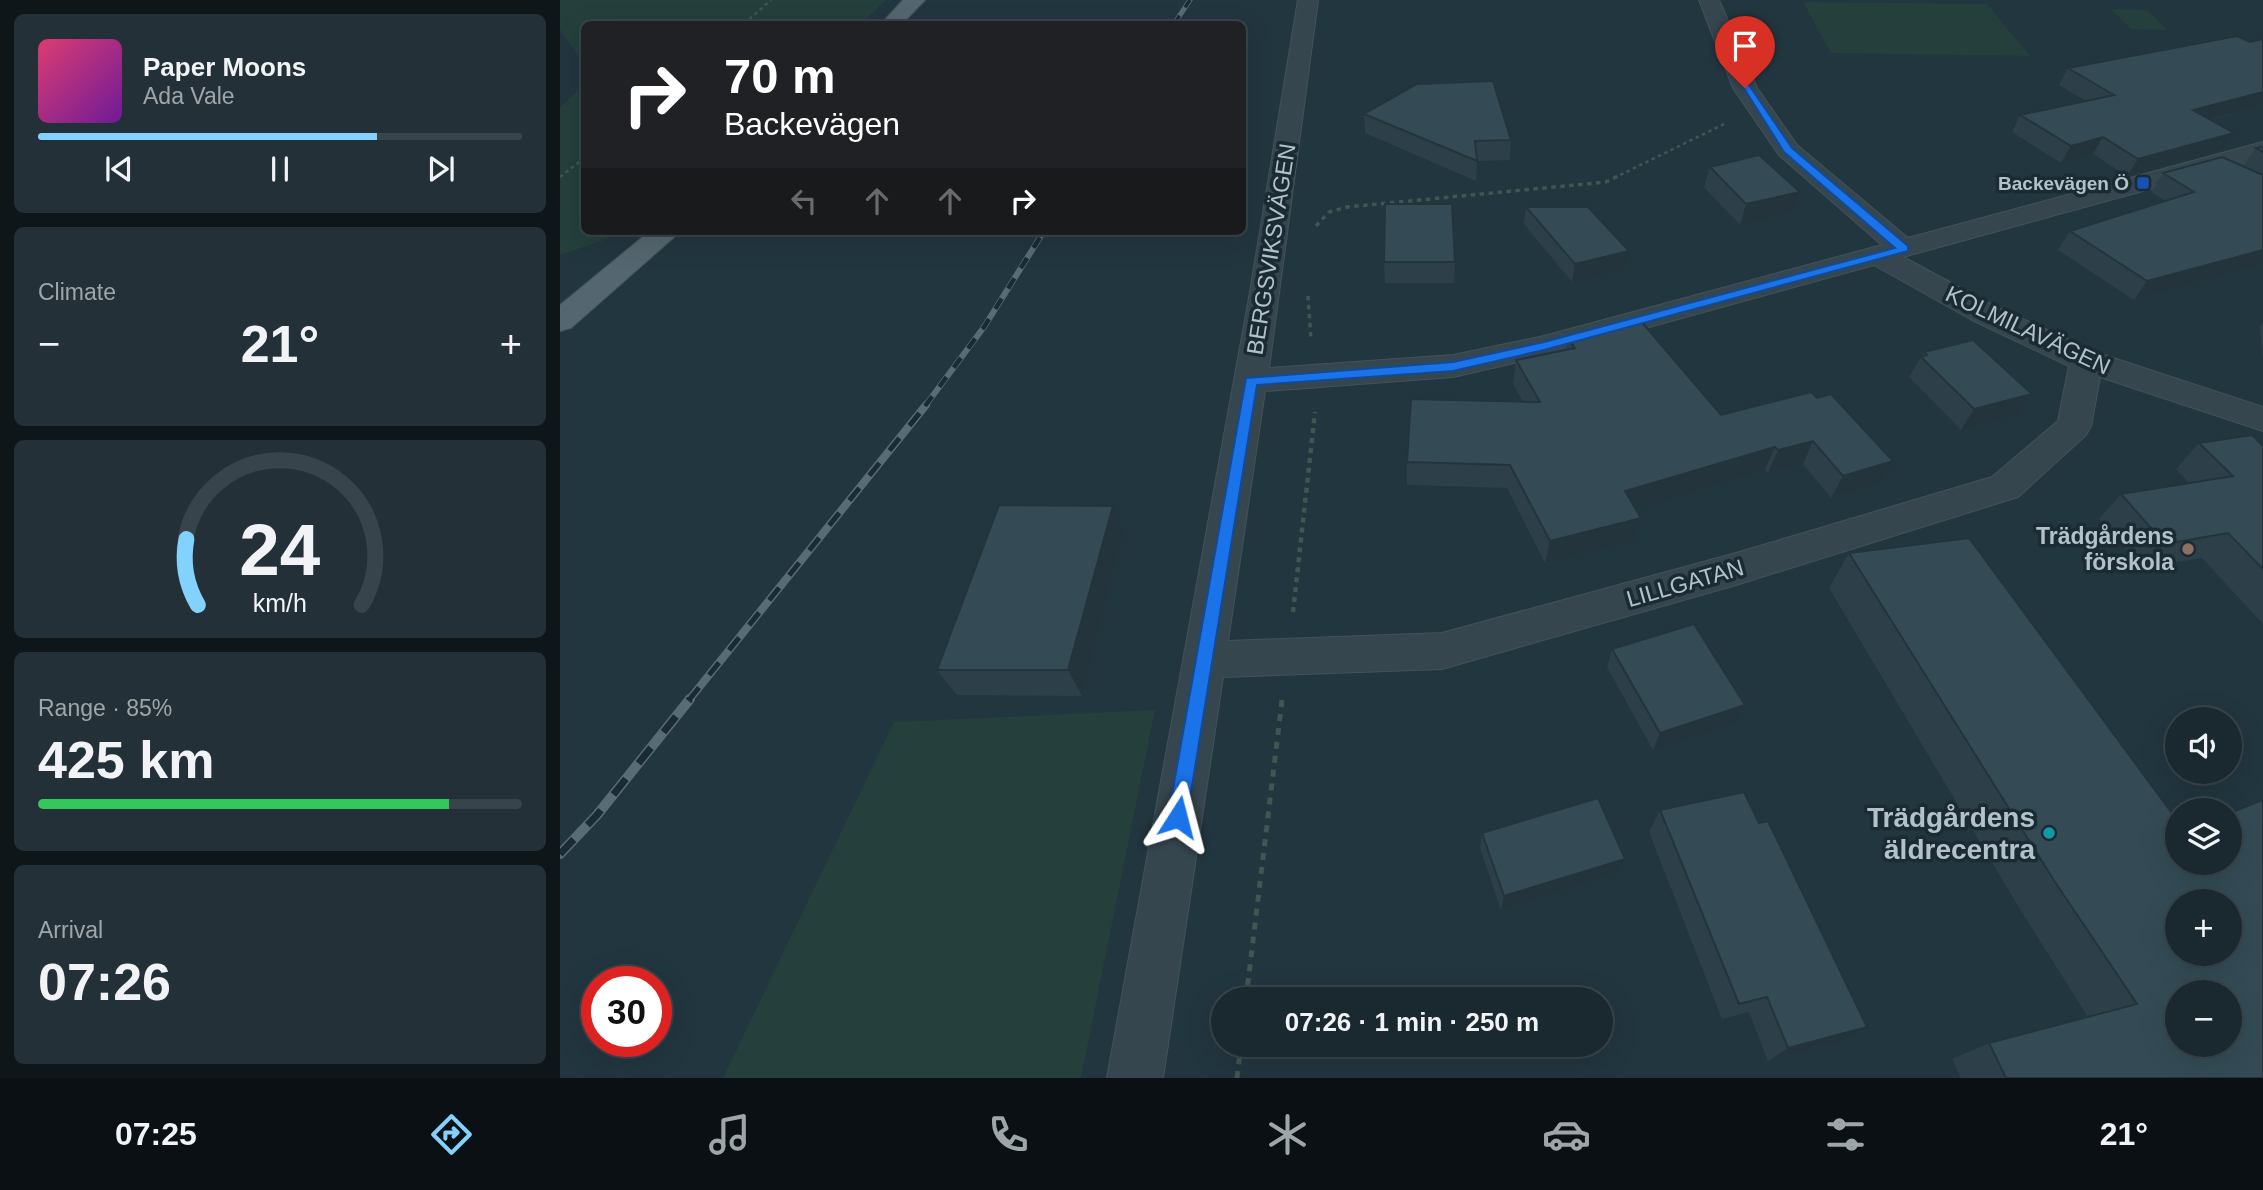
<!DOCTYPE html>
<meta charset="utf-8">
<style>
:root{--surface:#1a282f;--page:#233037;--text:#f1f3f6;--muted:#9fa6aa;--line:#38444b;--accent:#83d2fe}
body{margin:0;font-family:Helvetica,sans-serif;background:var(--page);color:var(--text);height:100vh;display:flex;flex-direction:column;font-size:26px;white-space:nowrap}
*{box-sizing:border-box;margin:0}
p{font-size:23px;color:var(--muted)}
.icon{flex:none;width:38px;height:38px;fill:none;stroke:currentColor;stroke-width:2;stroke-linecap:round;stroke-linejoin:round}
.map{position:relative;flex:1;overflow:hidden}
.side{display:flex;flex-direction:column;gap:14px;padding:14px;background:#0e161a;width:560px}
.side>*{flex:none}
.banner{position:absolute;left:21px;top:21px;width:665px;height:214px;border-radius:10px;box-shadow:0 7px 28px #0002,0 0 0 2px var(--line);background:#202124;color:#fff;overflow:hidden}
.fabs{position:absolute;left:1605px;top:707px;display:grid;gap:14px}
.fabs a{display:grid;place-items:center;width:77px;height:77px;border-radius:50%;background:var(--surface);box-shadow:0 7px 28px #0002,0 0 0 2px var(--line);font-size:35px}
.speed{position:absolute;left:21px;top:966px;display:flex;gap:14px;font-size:35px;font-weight:700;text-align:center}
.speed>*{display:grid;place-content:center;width:91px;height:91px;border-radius:50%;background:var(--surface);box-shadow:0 7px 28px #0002,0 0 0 2px var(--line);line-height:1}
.speed .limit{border:10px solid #d22;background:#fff;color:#111}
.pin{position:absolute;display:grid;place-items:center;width:60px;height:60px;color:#fff;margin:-72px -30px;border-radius:50% 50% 50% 0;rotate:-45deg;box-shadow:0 0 7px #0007}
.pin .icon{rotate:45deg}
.me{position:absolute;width:77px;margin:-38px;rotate:9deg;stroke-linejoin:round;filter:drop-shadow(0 0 5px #0008)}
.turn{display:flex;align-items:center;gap:24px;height:147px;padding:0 28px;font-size:32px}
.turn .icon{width:91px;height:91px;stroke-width:2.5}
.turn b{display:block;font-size:49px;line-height:60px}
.lanes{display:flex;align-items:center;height:66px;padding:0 28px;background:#0003;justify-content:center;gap:35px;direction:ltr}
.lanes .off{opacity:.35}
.big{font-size:52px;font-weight:600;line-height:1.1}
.side .tile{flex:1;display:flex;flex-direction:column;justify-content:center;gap:10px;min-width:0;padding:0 24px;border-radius:10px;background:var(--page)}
.side .dial{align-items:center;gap:0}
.dial svg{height:182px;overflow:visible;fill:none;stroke:var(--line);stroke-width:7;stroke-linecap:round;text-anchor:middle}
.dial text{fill:var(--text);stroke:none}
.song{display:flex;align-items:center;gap:21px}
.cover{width:84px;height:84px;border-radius:10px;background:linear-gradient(135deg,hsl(340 70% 55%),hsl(280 70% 35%))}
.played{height:7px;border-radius:4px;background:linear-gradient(90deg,var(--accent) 70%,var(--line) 70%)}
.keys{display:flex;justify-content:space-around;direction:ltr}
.heat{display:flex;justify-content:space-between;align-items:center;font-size:38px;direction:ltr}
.charge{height:10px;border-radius:5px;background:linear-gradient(90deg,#34c759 85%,var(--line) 0)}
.trip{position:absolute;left:651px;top:987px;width:402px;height:70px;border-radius:35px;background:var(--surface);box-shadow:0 7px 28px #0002,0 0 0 2px var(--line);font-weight:600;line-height:70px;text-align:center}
.menu{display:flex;height:112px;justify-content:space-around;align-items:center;background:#0a1013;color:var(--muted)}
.menu .icon{width:49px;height:49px}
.menu .current{color:var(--accent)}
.menu b{font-size:32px;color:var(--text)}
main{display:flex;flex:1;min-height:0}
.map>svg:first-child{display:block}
.green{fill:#243f3c}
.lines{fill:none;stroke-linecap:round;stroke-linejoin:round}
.minor-casing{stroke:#42525a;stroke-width:2}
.major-casing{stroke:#42525a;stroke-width:2}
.path-far3{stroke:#3d5753;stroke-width:2.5;stroke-dasharray:3.5 3.5;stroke-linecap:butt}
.path-far2{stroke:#3d5753;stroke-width:3.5;stroke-dasharray:4.5 4.5;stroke-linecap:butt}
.path-far1{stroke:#3d5753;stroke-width:4.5;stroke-dasharray:5 5;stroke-linecap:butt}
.path{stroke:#3d5753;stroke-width:5;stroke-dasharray:7 7;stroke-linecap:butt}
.minor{fill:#36464e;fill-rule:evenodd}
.major{fill:#54666f;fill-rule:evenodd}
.rail-far3-casing{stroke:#586c76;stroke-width:5}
.rail-far2-casing{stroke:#586c76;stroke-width:6}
.rail-far1-casing{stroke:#586c76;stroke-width:8}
.rail-casing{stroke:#586c76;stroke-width:10}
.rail-far3{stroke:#1b2b33;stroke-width:3.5;stroke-dasharray:10;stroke-linecap:butt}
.rail-far2{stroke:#1b2b33;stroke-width:4.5;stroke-dasharray:12;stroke-linecap:butt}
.rail-far1{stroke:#1b2b33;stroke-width:5;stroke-dasharray:16;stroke-linecap:butt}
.rail{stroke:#1b2b33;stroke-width:7;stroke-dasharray:20;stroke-linecap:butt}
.wall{fill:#2d4049}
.shaded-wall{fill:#24343c}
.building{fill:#344b55;stroke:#24343c;stroke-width:2;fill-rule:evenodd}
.route{fill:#1a73e8;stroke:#114b97;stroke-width:2}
.transit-dot{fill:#1a4fb4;stroke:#1b2b33;stroke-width:2.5}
.education-dot{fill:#8d6e63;stroke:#1b2b33;stroke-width:2.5}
.culture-dot{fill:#0f9aa8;stroke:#1b2b33;stroke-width:2.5}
.labels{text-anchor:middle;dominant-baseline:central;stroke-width:7;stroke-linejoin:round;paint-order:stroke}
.far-poi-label{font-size:19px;font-weight:bold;fill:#b2c1ca;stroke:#1b2b33;text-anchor:end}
.street-label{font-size:23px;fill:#b2c1ca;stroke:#1b2b33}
.poi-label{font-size:23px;font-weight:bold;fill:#b2c1ca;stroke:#1b2b33;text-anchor:end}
.near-poi-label{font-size:28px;font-weight:bold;fill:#b2c1ca;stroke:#1b2b33;text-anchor:end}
</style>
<main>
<section class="side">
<div class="tile">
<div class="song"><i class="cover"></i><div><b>Paper Moons</b><p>Ada Vale</p></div></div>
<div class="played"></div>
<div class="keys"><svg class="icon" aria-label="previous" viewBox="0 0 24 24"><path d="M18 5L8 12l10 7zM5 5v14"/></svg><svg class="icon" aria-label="pause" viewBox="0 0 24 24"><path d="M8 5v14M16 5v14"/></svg><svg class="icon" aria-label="next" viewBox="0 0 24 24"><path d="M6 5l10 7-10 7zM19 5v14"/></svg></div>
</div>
<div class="tile"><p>Climate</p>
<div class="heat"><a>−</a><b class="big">21°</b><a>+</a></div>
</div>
<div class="tile dial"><svg viewBox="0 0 100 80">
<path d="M14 69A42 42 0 1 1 86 69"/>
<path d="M14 69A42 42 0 0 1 9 40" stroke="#83d2fe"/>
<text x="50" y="56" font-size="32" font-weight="700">24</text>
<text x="50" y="72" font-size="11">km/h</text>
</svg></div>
<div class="tile"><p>Range · 85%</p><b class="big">425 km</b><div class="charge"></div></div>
<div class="tile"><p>Arrival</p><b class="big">07:26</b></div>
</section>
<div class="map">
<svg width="1703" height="1078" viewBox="0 0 1703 1078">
<rect width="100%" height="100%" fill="#22363f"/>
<!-- green -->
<path class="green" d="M0,0h326l-25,24h-277v40l-24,-34z
M1243,2l184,2 43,52 -199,-3z
M1551,9l36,1 21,20 -37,-1z
M24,84v147h47l-71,24v-147z
M595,710l-74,368h-358l171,-356z"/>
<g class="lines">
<defs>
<path id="minor" d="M738,0h20l-49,368 184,-13 91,-19 338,-91 -103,-90 -46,-67 -34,-88h20l38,88 40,57 111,93 355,-96v16l-360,99 91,49 104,47 165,54v24l-163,-54 -9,49 -5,9 -68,62 -282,88 -294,84 -219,8 -60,401h-56l142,-780zM1314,265l98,55 97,46 -11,55 -66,56 -256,76 -294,80 -214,8 37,-250 188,-14 91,-21z"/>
<path id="major" d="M343,0h22l-23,24h-21z
M90,231h31l-110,97 -11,3v-26z"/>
</defs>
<!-- minor casing -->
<use href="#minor" class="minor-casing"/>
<!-- major casing -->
<use href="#major" class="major-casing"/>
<!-- path-far3 -->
<path class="path-far3" d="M184,24l27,-24
M0,177l24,-19
M1054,178l112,-55"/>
<!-- path-far2 -->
<path class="path-far2" d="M756,226l13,-14 18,-5 259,-25 12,-6
M748,296l3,44"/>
<!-- path-far1 -->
<path class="path-far1" d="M733,612l22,-200"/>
<!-- path -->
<path class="path" d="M686,999l36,-299
M677,1078l4,-33"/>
<!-- minor -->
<use href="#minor" class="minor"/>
<!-- major -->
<use href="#major" class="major"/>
<defs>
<path id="rail-far3" d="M614,24l16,-24"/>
<path id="rail-far2" d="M365,406l59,-79 60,-96"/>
<path id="rail-far1" d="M129,700l237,-295"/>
<path id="rail" d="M0,854l37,-39 93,-116"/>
</defs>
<!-- rail-far3 casing -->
<use href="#rail-far3" class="rail-far3-casing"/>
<!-- rail-far2 casing -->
<use href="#rail-far2" class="rail-far2-casing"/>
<!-- rail-far1 casing -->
<use href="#rail-far1" class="rail-far1-casing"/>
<!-- rail casing -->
<use href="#rail" class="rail-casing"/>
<!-- rail-far3 -->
<use href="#rail-far3" class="rail-far3"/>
<!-- rail-far2 -->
<use href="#rail-far2" class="rail-far2"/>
<!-- rail-far1 -->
<use href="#rail-far1" class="rail-far1"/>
<!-- rail -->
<use href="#rail" class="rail"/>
</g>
<!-- wall -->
<path class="wall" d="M1703,39v66l-53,15 12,30 -95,26 -34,-22 -32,9 -49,-31 8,-17 66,-14 -27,-16 9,-17 182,-26z
M804,114l147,26 -1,20 -33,1 -1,20 -111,-48z
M1696,148h7v116l-129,36 -76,-50 12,-19 96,-30 -15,-9 12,-19 80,-7z
M1150,167l83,45 -53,13 -36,-38z
M966,207l103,44 -4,18 -53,13 -48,-58z
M824,262h71l-1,21h-69z
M1703,323v36l-3,-32z
M1008,338l153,77 90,-23 69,92 -49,14 -28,-34 -35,9 -3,-3 -130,39 -1,32 -89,22 -38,-75 -100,-3v-23l116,-60 -10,-18 3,-24 50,-10z
M1364,352l108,42 -14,21 -57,15 -52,-53z
M1639,443l64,3v178l-61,-66 -61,10 -42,-49 22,-25 68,-11 -13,-14z
M564,534l-42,162 -125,-1 -20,-25z
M1289,553l414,525h-302l-9,-19 37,-16 99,-26 -70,-111 -189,-318z
M1052,649l133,56 -10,18 -82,27 -46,-83z
M1100,810l183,231 -75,20 -19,-49 -27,7 -73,-187z
M922,833l136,40 -117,37 -21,-62z"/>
<!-- shaded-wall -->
<path class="shaded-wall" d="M1703,92v13l-82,22 12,-17z
M1674,133l-12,17 -95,26 11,-17z
M1543,137l-10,17 -32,9 10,-17z
M1240,192l-7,20 -53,13 6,-21z
M1703,250v14l-129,36 13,-19z
M1069,251l-4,18 -53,13 3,-18z
M1472,394l-14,21 -57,15 13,-21z
M1253,441l-10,23 -35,9 10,-23z
M1215,447l-10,23 -146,44 6,-23z
M1333,461l-13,23 -49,14 12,-22z
M553,506l11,28 -42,162 -14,-26z
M1081,518l-7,23 -89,22 5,-22z
M1185,705l-10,18 -82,27 7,-17z
M1065,859l-7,14 -117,37 3,-14z
M1307,1027l-24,14 -75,20 20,-13z"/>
<!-- building -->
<path class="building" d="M1677,36l13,6 13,-3v53l-70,18 41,23 -96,26 -35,-22 -32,9 -51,-31 94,-20 -46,-27z
M933,81l18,59 -36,1 2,20 -113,-47 53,-30z
M1701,147l2,1v4l-7,-4z
M1199,155l41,37 -54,12 -36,-37z
M1662,157l41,18v75l-116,31 -77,-50 124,-39 -31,-19z
M825,204h67l3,58h-71z
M966,207h62l41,44 -54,13z
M1080,320l81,95 90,-23 6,6 14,-4 62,67 -50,15 -30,-35 -35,9 -3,-3 -150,44 16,27 -91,23 -40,-76 -103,-3 4,-63 129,3 -24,-42 59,-12 -7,-10z
M1413,340l59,54 -58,15 -53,-52 6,-2 -3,-3z
M1692,435l11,11v123l-35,-36 -63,11 -44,-50 112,-18 -34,-33z
M439,505l114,1 -45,164h-131z
M1409,538l208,282v43h53v-50l33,-13v278h-257l-17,-35 148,-39 -82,-122 -206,-329zM1617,901h53v53h-53zM1617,992h53v53h-53z
M1134,624l51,81 -85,28 -48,-84z
M1184,792l15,31 9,-2 99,206 -79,21 -21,-51 -28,7 -79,-194z
M1038,798l27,61 -121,37 -22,-63z"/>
<!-- route -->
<path class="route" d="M1182,85h7l43,63 116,98v5l-364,99 -91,21 -196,14 -70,432 -2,6 -7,3 -7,-3 -3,-6 78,-439 207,-16 91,-20 351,-94 -111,-96z"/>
<!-- markers -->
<rect class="transit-dot" x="1576" y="176" width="14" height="14" rx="3.5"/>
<circle class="education-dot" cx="1628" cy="549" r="7"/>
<circle class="culture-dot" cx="1489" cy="833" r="7"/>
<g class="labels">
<!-- far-poi labels -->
<g class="far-poi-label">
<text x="1569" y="183">Backevägen Ö</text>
</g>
<!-- street labels -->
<g class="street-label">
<text transform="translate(711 249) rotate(-81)">BERGSVIKSVÄGEN</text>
<text transform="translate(1468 330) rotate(25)">KOLMILAVÄGEN</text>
<text transform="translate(1125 583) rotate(-16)">LILLGATAN</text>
</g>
<!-- poi labels -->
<g class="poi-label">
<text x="1614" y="536">Trädgårdens<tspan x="1614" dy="26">förskola</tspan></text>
</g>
<!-- near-poi labels -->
<g class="near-poi-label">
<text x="1475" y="817">Trädgårdens<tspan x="1475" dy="32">äldrecentra</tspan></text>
</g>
</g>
</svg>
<div class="fabs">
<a><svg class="icon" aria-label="sound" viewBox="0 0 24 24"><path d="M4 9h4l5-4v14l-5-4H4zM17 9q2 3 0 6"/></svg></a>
<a><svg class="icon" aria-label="layers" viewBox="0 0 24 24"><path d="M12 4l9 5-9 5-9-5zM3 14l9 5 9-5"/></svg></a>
<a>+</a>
<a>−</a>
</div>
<div class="speed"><div class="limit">30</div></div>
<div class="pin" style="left:1185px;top:88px;background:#d93025"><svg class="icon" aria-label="arrive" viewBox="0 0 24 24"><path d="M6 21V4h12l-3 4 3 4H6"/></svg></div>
<svg class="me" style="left:618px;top:817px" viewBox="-20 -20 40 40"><path d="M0-17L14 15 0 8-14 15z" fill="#1a73e8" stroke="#fff" stroke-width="4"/></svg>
<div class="trip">07:26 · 1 min · 250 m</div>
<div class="banner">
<div class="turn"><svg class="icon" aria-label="right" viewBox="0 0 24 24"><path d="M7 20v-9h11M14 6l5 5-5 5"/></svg><div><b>70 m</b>Backevägen</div></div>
<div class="lanes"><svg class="icon off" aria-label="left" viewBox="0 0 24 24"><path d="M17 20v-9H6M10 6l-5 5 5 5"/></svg><svg class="icon off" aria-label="ahead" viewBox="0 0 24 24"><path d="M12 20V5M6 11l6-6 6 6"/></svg><svg class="icon off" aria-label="ahead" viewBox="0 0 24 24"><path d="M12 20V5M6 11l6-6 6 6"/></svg><svg class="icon" aria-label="right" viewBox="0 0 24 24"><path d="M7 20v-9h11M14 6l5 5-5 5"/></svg></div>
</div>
</div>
</main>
<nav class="menu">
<b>07:25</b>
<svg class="icon current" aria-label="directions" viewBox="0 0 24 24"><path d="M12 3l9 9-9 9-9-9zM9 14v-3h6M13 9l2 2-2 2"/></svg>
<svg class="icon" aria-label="music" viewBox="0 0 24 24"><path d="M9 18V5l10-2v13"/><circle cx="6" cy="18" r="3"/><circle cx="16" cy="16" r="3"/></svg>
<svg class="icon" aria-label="phone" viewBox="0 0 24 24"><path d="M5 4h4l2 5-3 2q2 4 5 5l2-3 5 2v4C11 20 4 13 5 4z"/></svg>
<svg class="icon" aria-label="climate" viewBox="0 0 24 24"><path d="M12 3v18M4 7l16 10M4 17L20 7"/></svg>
<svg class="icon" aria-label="car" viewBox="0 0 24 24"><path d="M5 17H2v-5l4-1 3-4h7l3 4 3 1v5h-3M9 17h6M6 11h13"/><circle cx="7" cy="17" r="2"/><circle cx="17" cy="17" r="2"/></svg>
<svg class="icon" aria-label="filters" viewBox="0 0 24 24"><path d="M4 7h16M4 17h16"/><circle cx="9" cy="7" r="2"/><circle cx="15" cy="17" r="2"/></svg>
<b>21°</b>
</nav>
